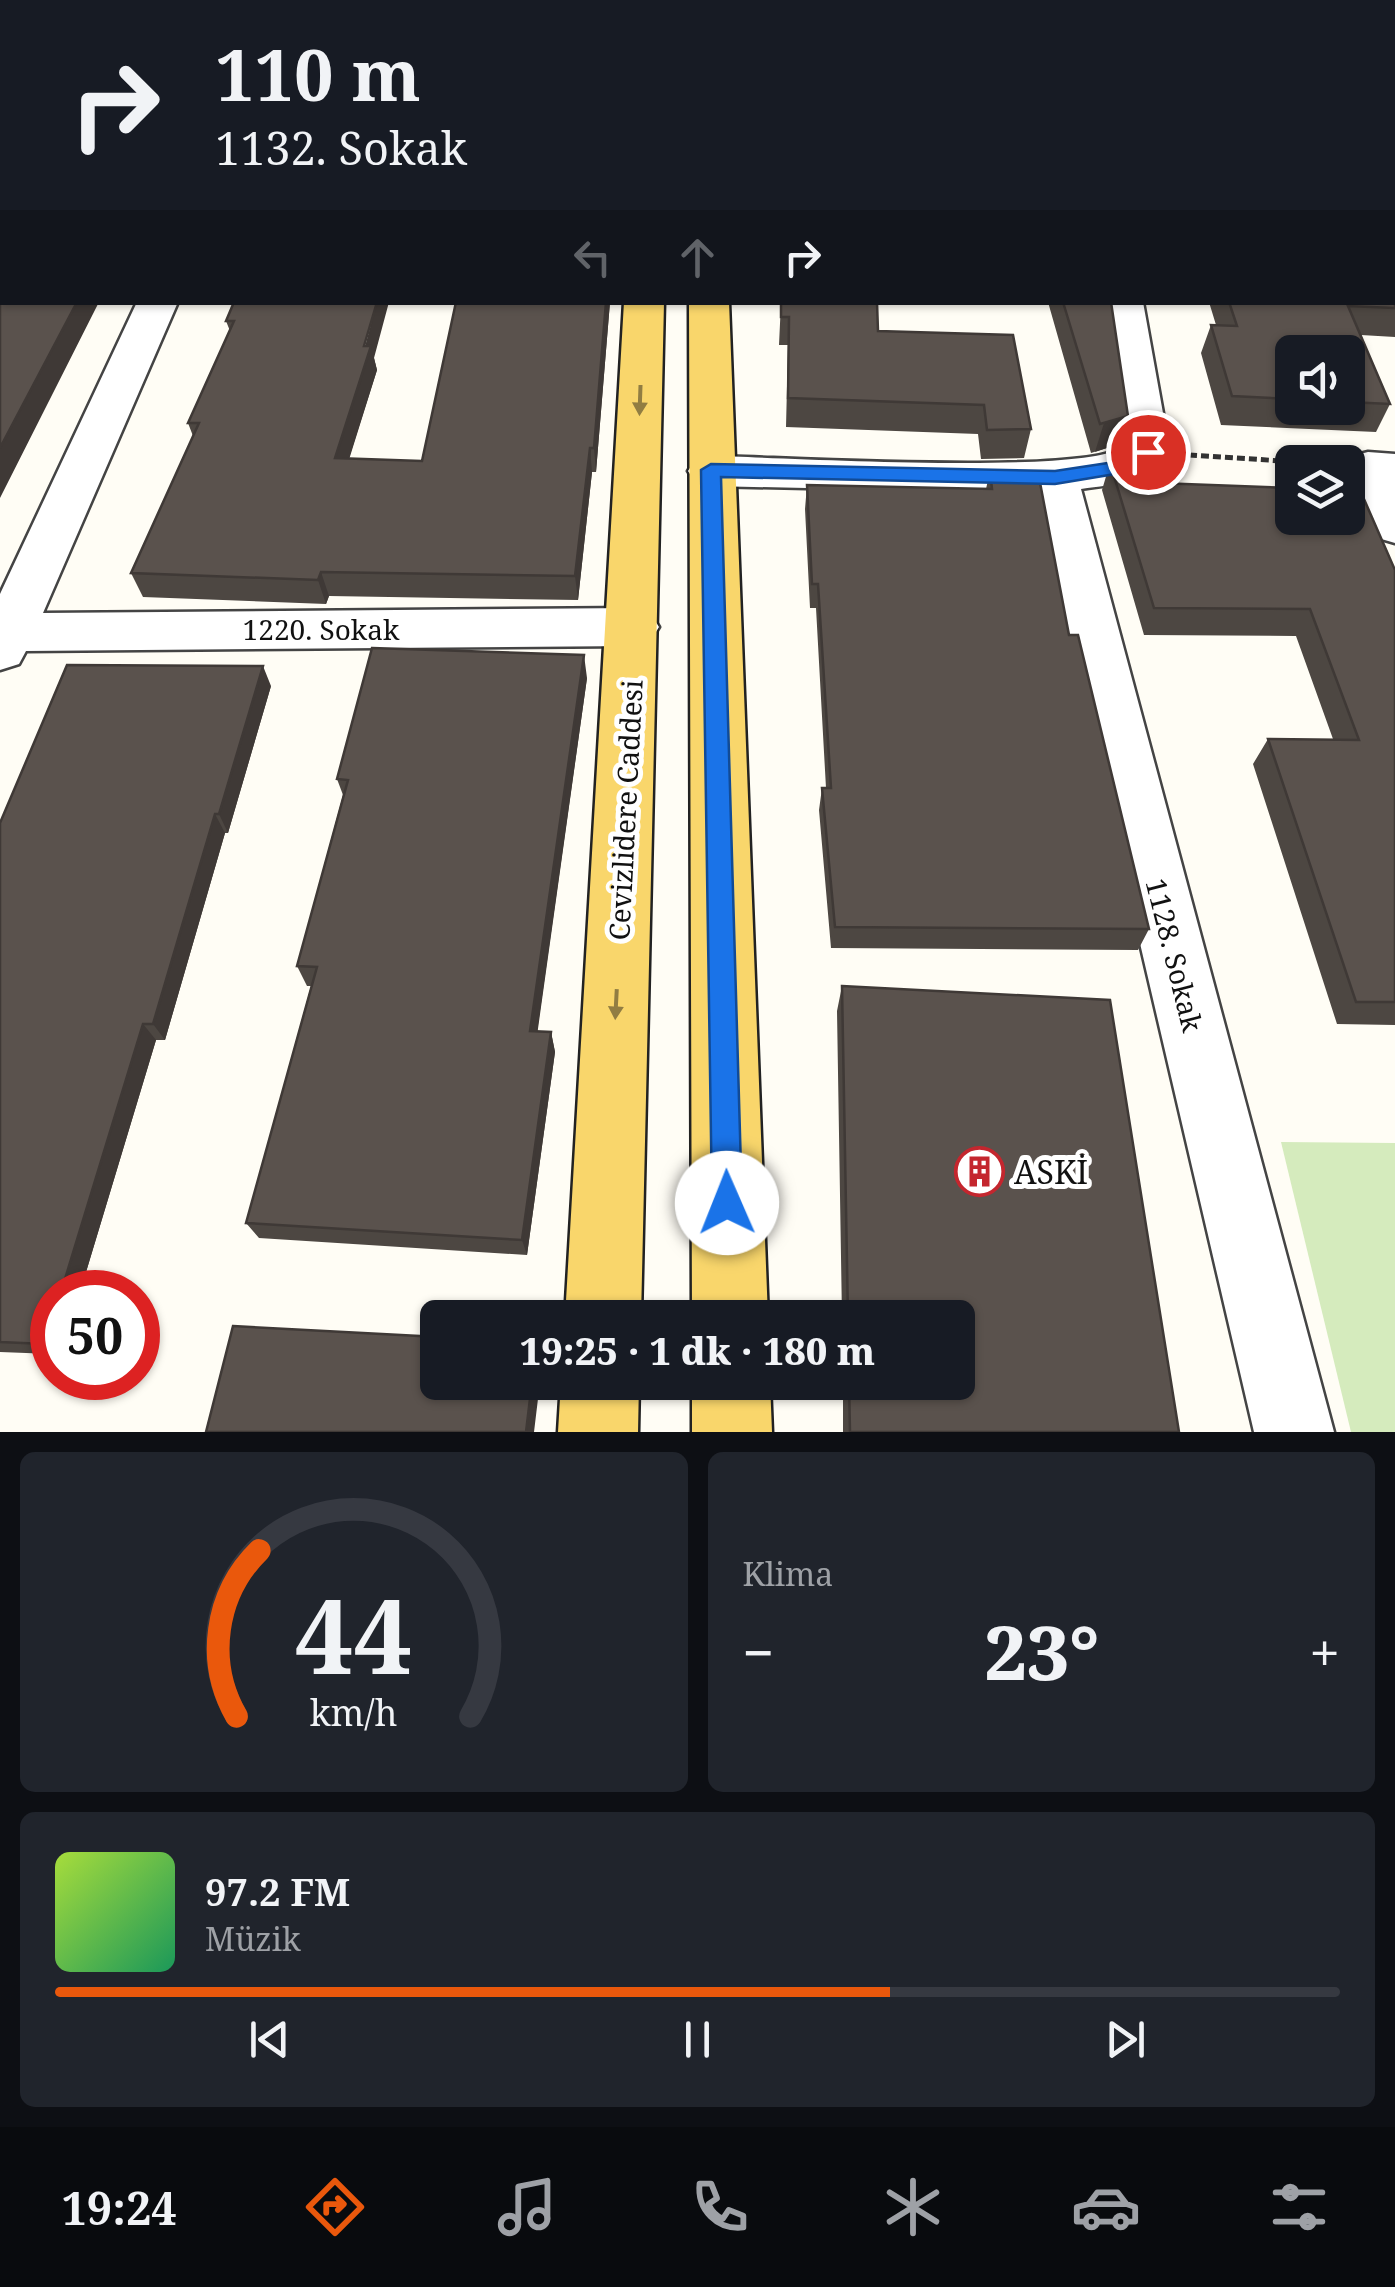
<!DOCTYPE html>
<html lang="tr">
<meta charset="utf-8">
<style>
:root{--surface:#171b24;--page:#20242c;--text:#f1f3f6;--muted:#9ea1a6;--line:#363941;--accent:#ea580c}
body{margin:0;font-family:"Noto Serif",serif;background:var(--page);color:var(--text);height:100vh;display:flex;flex-direction:column;font-size:38px;white-space:nowrap}
*{box-sizing:border-box;margin:0}
p{font-size:32px;color:var(--muted)}
.icon{flex:none;width:55px;height:55px;fill:none;stroke:currentColor;stroke-width:2;stroke-linecap:round;stroke-linejoin:round}
.map{position:relative;height:1432px;overflow:hidden}
.details{display:flex;flex-direction:column;gap:20px;padding:20px;background:#0d0f14;flex:1}
.details>*{flex:none}
.top-card{position:absolute;left:0px;top:0px;width:1395px;height:305px;box-shadow:0 2px 8px #0004;background:#171b24;color:var(--text);overflow:hidden}
.tools{position:absolute;left:1275px;top:335px;display:grid;gap:20px}
.tools a{display:grid;place-items:center;width:90px;height:90px;border-radius:15px;background:var(--surface);box-shadow:0 2px 8px #0004;font-size:50px}
.speed{position:absolute;left:30px;top:1270px;display:flex;gap:20px;font-size:50px;font-weight:700;text-align:center}
.speed>*{display:grid;place-content:center;width:130px;height:130px;border-radius:50%;background:var(--surface);box-shadow:0 2px 8px #0004;line-height:1}
.speed .limit{border:15px solid #d22;background:#fff;color:#111}
.pin{position:absolute;display:grid;place-items:center;width:85px;height:85px;color:#fff;margin:-42px;border:5px solid #fff;border-radius:50%;box-shadow:0 2px 10px #0007}
.me{position:absolute;width:110px;margin:-55px;rotate:359deg;stroke-linejoin:round;filter:drop-shadow(0 0 8px #0008)}
.turn{display:flex;align-items:center;gap:35px;height:210px;padding:0 50px;font-size:45px}
.turn .icon{width:130px;height:130px;stroke-width:2.5}
.turn b{display:block;font-size:70px;line-height:85px}
.lanes{display:flex;align-items:center;height:95px;padding:0 50px;background:#0003;justify-content:center;gap:50px;direction:ltr}
.lanes .off{opacity:.35}
.big{font-size:75px;font-weight:800;line-height:1.1}
.details .tile{flex:1;display:flex;flex-direction:column;justify-content:center;gap:15px;min-width:0;padding:0 35px;border-radius:15px;background:var(--page)}
.details .dial{align-items:center;gap:0}
.dial svg{height:260px;overflow:visible;fill:none;stroke:var(--line);stroke-width:7;stroke-linecap:round;text-anchor:middle}
.dial text{fill:var(--text);stroke:none}
.song{display:flex;align-items:center;gap:30px}
.cover{width:120px;height:120px;border-radius:15px;background:linear-gradient(135deg,hsl(80 70% 55%),hsl(150 70% 35%))}
.played{height:10px;border-radius:5px;background:linear-gradient(90deg,var(--accent) 65%,var(--line) 65%)}
.keys{display:flex;justify-content:space-around;direction:ltr}
.heat{display:flex;justify-content:space-between;align-items:center;font-size:55px;direction:ltr}
.details .tiles{flex:1;display:grid;gap:20px;grid-template-columns:1fr 1fr}
.tile:last-child{grid-column:span 2}
.trip{position:absolute;left:420px;top:1300px;width:555px;height:100px;border-radius:15px;background:var(--surface);box-shadow:0 2px 8px #0004;font-weight:800;line-height:100px;text-align:center}
.tab-bar{display:flex;height:160px;justify-content:space-around;align-items:center;background:#090b0e;color:var(--muted)}
.tab-bar .icon{width:70px;height:70px}
.tab-bar .on{color:var(--accent)}
.tab-bar b{font-size:45px;color:var(--text)}
.map>svg:first-child{display:block}
.green{fill:#d5ebbd}
.lines{fill:none;stroke-linecap:round;stroke-linejoin:round}
.minor-casing{stroke:#444;stroke-width:5}
.major-casing{stroke:#222;stroke-width:5}
.path-far1{stroke:#333;stroke-width:4;stroke-dasharray:6 2.5;stroke-linecap:butt}
.path{stroke:#333;stroke-width:5;stroke-dasharray:8 4;stroke-linecap:butt}
.minor{fill:#fff;fill-rule:evenodd}
.major{fill:#f9d66b;fill-rule:evenodd}
.wall{fill:#4d4742;fill-rule:evenodd}
.shaded-wall{fill:#3f3936}
.building{fill:#5a524d;stroke:#3f3936;stroke-width:2.5}
.oneway{fill:#917d42}
.route{fill:#1a73e8;stroke:#114b97;stroke-width:2.5}
.labels{text-anchor:middle;dominant-baseline:central;stroke-width:10;stroke-linejoin:round;paint-order:stroke}
.street-label{font-size:28px;fill:#111;stroke:#fff}
.near-poi-label{font-size:32px;fill:#111;stroke:#fff;text-anchor:start}
</style>
<div class="map">
<svg width="1395" height="1432" viewBox="0 0 1395 1432">
<rect width="100%" height="100%" fill="#fffdf5"/>
<!-- green -->
<path class="green" d="M1281,1142l114,1v289h-44z"/>
<g class="lines">
<defs>
<path id="minor" d="M815,0h59l1,2h-58z
M137,302h41l-135,311 590,-5 18,6 8,13 -8,13 -18,6 -607,5 -7,13 -19,6v-76z
M1103,302h40l27,150c-20,31 -55,32 -89,37l253,943h-80l-219,-939 -324,-7 -16,-4 -7,-11 7,-11 16,-4c70,1 370,20 412,-9z
M1368,452l27,2v89l-17,-5 -30,-65 4,-17z"/>
<path id="major" d="M624,302h40l-23,1016h-76z
M689,302h40l39,1016h-76z
M561,1382h78l-1,50h-80z
M692,1382h78l2,50h-80z"/>
</defs>
<!-- minor casing -->
<use href="#minor" class="minor-casing"/>
<!-- major casing -->
<use href="#major" class="major-casing"/>
<!-- path-far1 -->
<path class="path-far1" d="M749,0l4,2
M551,2l5,-2"/>
<!-- path -->
<path class="path" d="M1189,455l109,7"/>
<!-- minor -->
<use href="#minor" class="minor"/>
<!-- major -->
<use href="#major" class="major"/>
</g>
<!-- wall -->
<path class="wall" d="M1062,0h333v337l-34,-2 29,69 -14,28 -155,-7 -20,-72 10,-28h5l-7,-23h183v-300h-330zM1292,352h56v56h-56z
M234,302l140,56 3,12 -28,88 73,3 34,-159h154l-14,170h-4l-14,128 -249,-4 -3,8 -183,-7 -12,-24 62,-137 -5,-13 42,-92 -4,-10z
M781,302l97,29 153,98 -7,29 -43,1 -3,-25 -192,-7 2,-82h-9z
M1048,302h63l17,114 -9,28 -28,9z
M1110,463l48,20 237,87v455l-58,-1 -84,-260 15,-25h65l-37,-103 -152,-1 -42,-145z
M990,471l79,164 80,294 -11,21 -307,-2 -12,-138 3,-22h4l-10,-180h-6l-5,-99 2,-24 179,4z
M587,678l-50,354h14l4,20 -28,203 -268,-17 -13,-15 65,-237h-4l-10,-20 46,-171 -6,-16z
M271,686l-43,147h-3l-60,207h-9l-76,252h-28v62l-52,-2v-529z
M842,986l337,446h-336v-50h115v-64h-116l-5,-307z"/>
<!-- shaded-wall -->
<path class="shaded-wall" d="M77,302h22l-99,196v-50z
M377,302h12l-15,56 3,12 -35,112 -7,-24z
M606,302h4l-14,170 -2,-24z
M1128,416l-9,28 -24,8 9,-29z
M590,448l2,24 -14,128 -3,-24z
M321,572l8,24 -3,8 -8,-24z
M584,655l3,23 -52,372 -5,-19z
M263,666l8,20 -43,147 -9,-19z
M215,814l10,19 -60,207 -12,-16z
M143,1024l13,16 -76,252h-19z
M551,1032l4,20 -28,203 -5,-15z
M52,1319v30l-7,-5z
M532,1382h8l-6,50h-8z"/>
<!-- building -->
<path class="building" d="M0,0h242l-2,2h-238v300h75l-77,146z
M1070,0h325v308l-47,-2 42,98 -42,-2v-50h-56v47l-60,-3 -21,-71 26,1 -8,-24h163v-300h-321z
M234,302h143l-13,44h7l-36,112 87,3 34,-159h150l-12,146h-4l-15,128 -254,-4 -3,8 -187,-7 68,-150h-11l46,-102h-8z
M781,302h96l1,29 135,4 18,94 -44,1 -3,-25 -196,-7 1,-81h-8z
M1063,302h48l17,114 -28,8z
M1151,453l7,30 134,5v30h56v-28h12l35,80v432h-39l-88,-263 91,1 -49,-131 -156,-1 -44,-145z
M990,471l48,1 31,163h9l71,294 -314,-2 -13,-139h9l-13,-204h-6l-5,-99 185,4z
M372,648l212,7 -54,376 21,1 -29,208 -276,-17 71,-256 -20,-1 51,-186 -11,-1z
M67,665l196,1 -44,148h-4l-62,210h-10l-82,268h-9v27l-7,25 -45,-2v-519z
M842,986l268,14 69,432h-329l-1,-50h109v-64h-110z
M233,1326l205,11v45h94l-6,50h-320z"/>
<!-- one-way arrows -->
<defs><path id="oneway-solid" d="M-6-.8H1V-3.2L6.5 0L1 3.2V.8H-6Z" transform="scale(2.5)"/></defs>
<g class="oneway">
<use href="#oneway-solid" transform="translate(640 400) rotate(92)"/>
<use href="#oneway-solid" transform="translate(616 1004) rotate(93)"/>
</g>
<!-- route -->
<path class="route" d="M1148,446l9,6 -24,19 -78,13 -334,-7 21,726 -4,11 -11,4 -10,-4 -5,-11 -11,-733 10,-6 344,7 66,-10z"/>
<!-- icons -->
<defs>
<symbol id="building-ring" viewBox="-11 -11 22 22"><circle r="9.5" fill="#fff" stroke="#c4262e" stroke-width="1.5"/><path d="M-4-6H4V6H1V3H-1V6H-4ZM-2.5-4.3h1.7v1.8h-1.7ZM.8-4.3h1.7v1.8H.8ZM-2.5-1h1.7V.8h-1.7ZM.8-1h1.7V.8H.8Z" fill="#c4262e"/></symbol>
</defs>
<g fill-rule="evenodd">
<use href="#building-ring" x="952" y="1144" width="55" height="55"/>
</g>
<g class="labels">
<!-- street labels -->
<g class="street-label">
<text x="321" y="629">1220. Sokak</text>
<text transform="translate(625 810) rotate(-87)">Cevizlidere Caddesi</text>
<text transform="translate(1175 955) rotate(76)">1128. Sokak</text>
</g>
<!-- near-poi labels -->
<g class="near-poi-label">
<text x="1014" y="1171">ASKİ</text>
</g>
</g>
</svg>
<div class="tools">
<a><svg class="icon" aria-label="sound" viewBox="0 0 24 24"><path d="M4 9h4l5-4v14l-5-4H4zM17 9q2 3 0 6"/></svg></a>
<a><svg class="icon" aria-label="layers" viewBox="0 0 24 24"><path d="M12 4l9 5-9 5-9-5zM3 14l9 5 9-5"/></svg></a>
</div>
<div class="speed"><div class="limit">50</div></div>
<div class="pin" style="left:1148px;top:452px;background:#d93025"><svg class="icon" aria-label="arrive" viewBox="0 0 24 24"><path d="M6 21V4h12l-3 4 3 4H6"/></svg></div>
<svg class="me" style="left:727px;top:1203px" viewBox="-20 -20 40 40"><circle r="19" fill="#fff"/><path d="M0-13L10 11 0 6-10 11z" fill="#1a73e8"/></svg>
<div class="trip">19:25 · 1 dk · 180 m</div>
<div class="top-card">
<div class="turn"><svg class="icon" aria-label="right" viewBox="0 0 24 24"><path d="M7 20v-9h11M14 6l5 5-5 5"/></svg><div><b>110 m</b>1132. Sokak</div></div>
<div class="lanes"><svg class="icon off" aria-label="left" viewBox="0 0 24 24"><path d="M17 20v-9H6M10 6l-5 5 5 5"/></svg><svg class="icon off" aria-label="ahead" viewBox="0 0 24 24"><path d="M12 20V5M6 11l6-6 6 6"/></svg><svg class="icon" aria-label="right" viewBox="0 0 24 24"><path d="M7 20v-9h11M14 6l5 5-5 5"/></svg></div>
</div>
</div>
<section class="details">
<div class="tiles">
<div class="tile dial"><svg viewBox="0 0 100 80">
<path d="M14 69A42 42 0 1 1 86 69"/>
<path d="M14 69A42 42 0 0 1 21 18" stroke="#ea580c"/>
<text x="50" y="56" font-size="32" font-weight="700">44</text>
<text x="50" y="72" font-size="11">km/h</text>
</svg></div>
<div class="tile"><p>Klima</p>
<div class="heat"><a>−</a><b class="big">23°</b><a>+</a></div>
</div>
<div class="tile">
<div class="song"><i class="cover"></i><div><b>97.2 FM</b><p>Müzik</p></div></div>
<div class="played"></div>
<div class="keys"><svg class="icon" aria-label="previous" viewBox="0 0 24 24"><path d="M18 5L8 12l10 7zM5 5v14"/></svg><svg class="icon" aria-label="pause" viewBox="0 0 24 24"><path d="M8 5v14M16 5v14"/></svg><svg class="icon" aria-label="next" viewBox="0 0 24 24"><path d="M6 5l10 7-10 7zM19 5v14"/></svg></div>
</div>
</div>
</section>
<nav class="tab-bar">
<b>19:24</b>
<svg class="icon on" aria-label="directions" viewBox="0 0 24 24"><path d="M12 3l9 9-9 9-9-9zM9 14v-3h6M13 9l2 2-2 2"/></svg>
<svg class="icon" aria-label="music" viewBox="0 0 24 24"><path d="M9 18V5l10-2v13"/><circle cx="6" cy="18" r="3"/><circle cx="16" cy="16" r="3"/></svg>
<svg class="icon" aria-label="phone" viewBox="0 0 24 24"><path d="M5 4h4l2 5-3 2q2 4 5 5l2-3 5 2v4C11 20 4 13 5 4z"/></svg>
<svg class="icon" aria-label="climate" viewBox="0 0 24 24"><path d="M12 3v18M4 7l16 10M4 17L20 7"/></svg>
<svg class="icon" aria-label="car" viewBox="0 0 24 24"><path d="M5 17H2v-5l4-1 3-4h7l3 4 3 1v5h-3M9 17h6M6 11h13"/><circle cx="7" cy="17" r="2"/><circle cx="17" cy="17" r="2"/></svg>
<svg class="icon" aria-label="filters" viewBox="0 0 24 24"><path d="M4 7h16M4 17h16"/><circle cx="9" cy="7" r="2"/><circle cx="15" cy="17" r="2"/></svg>
</nav>
